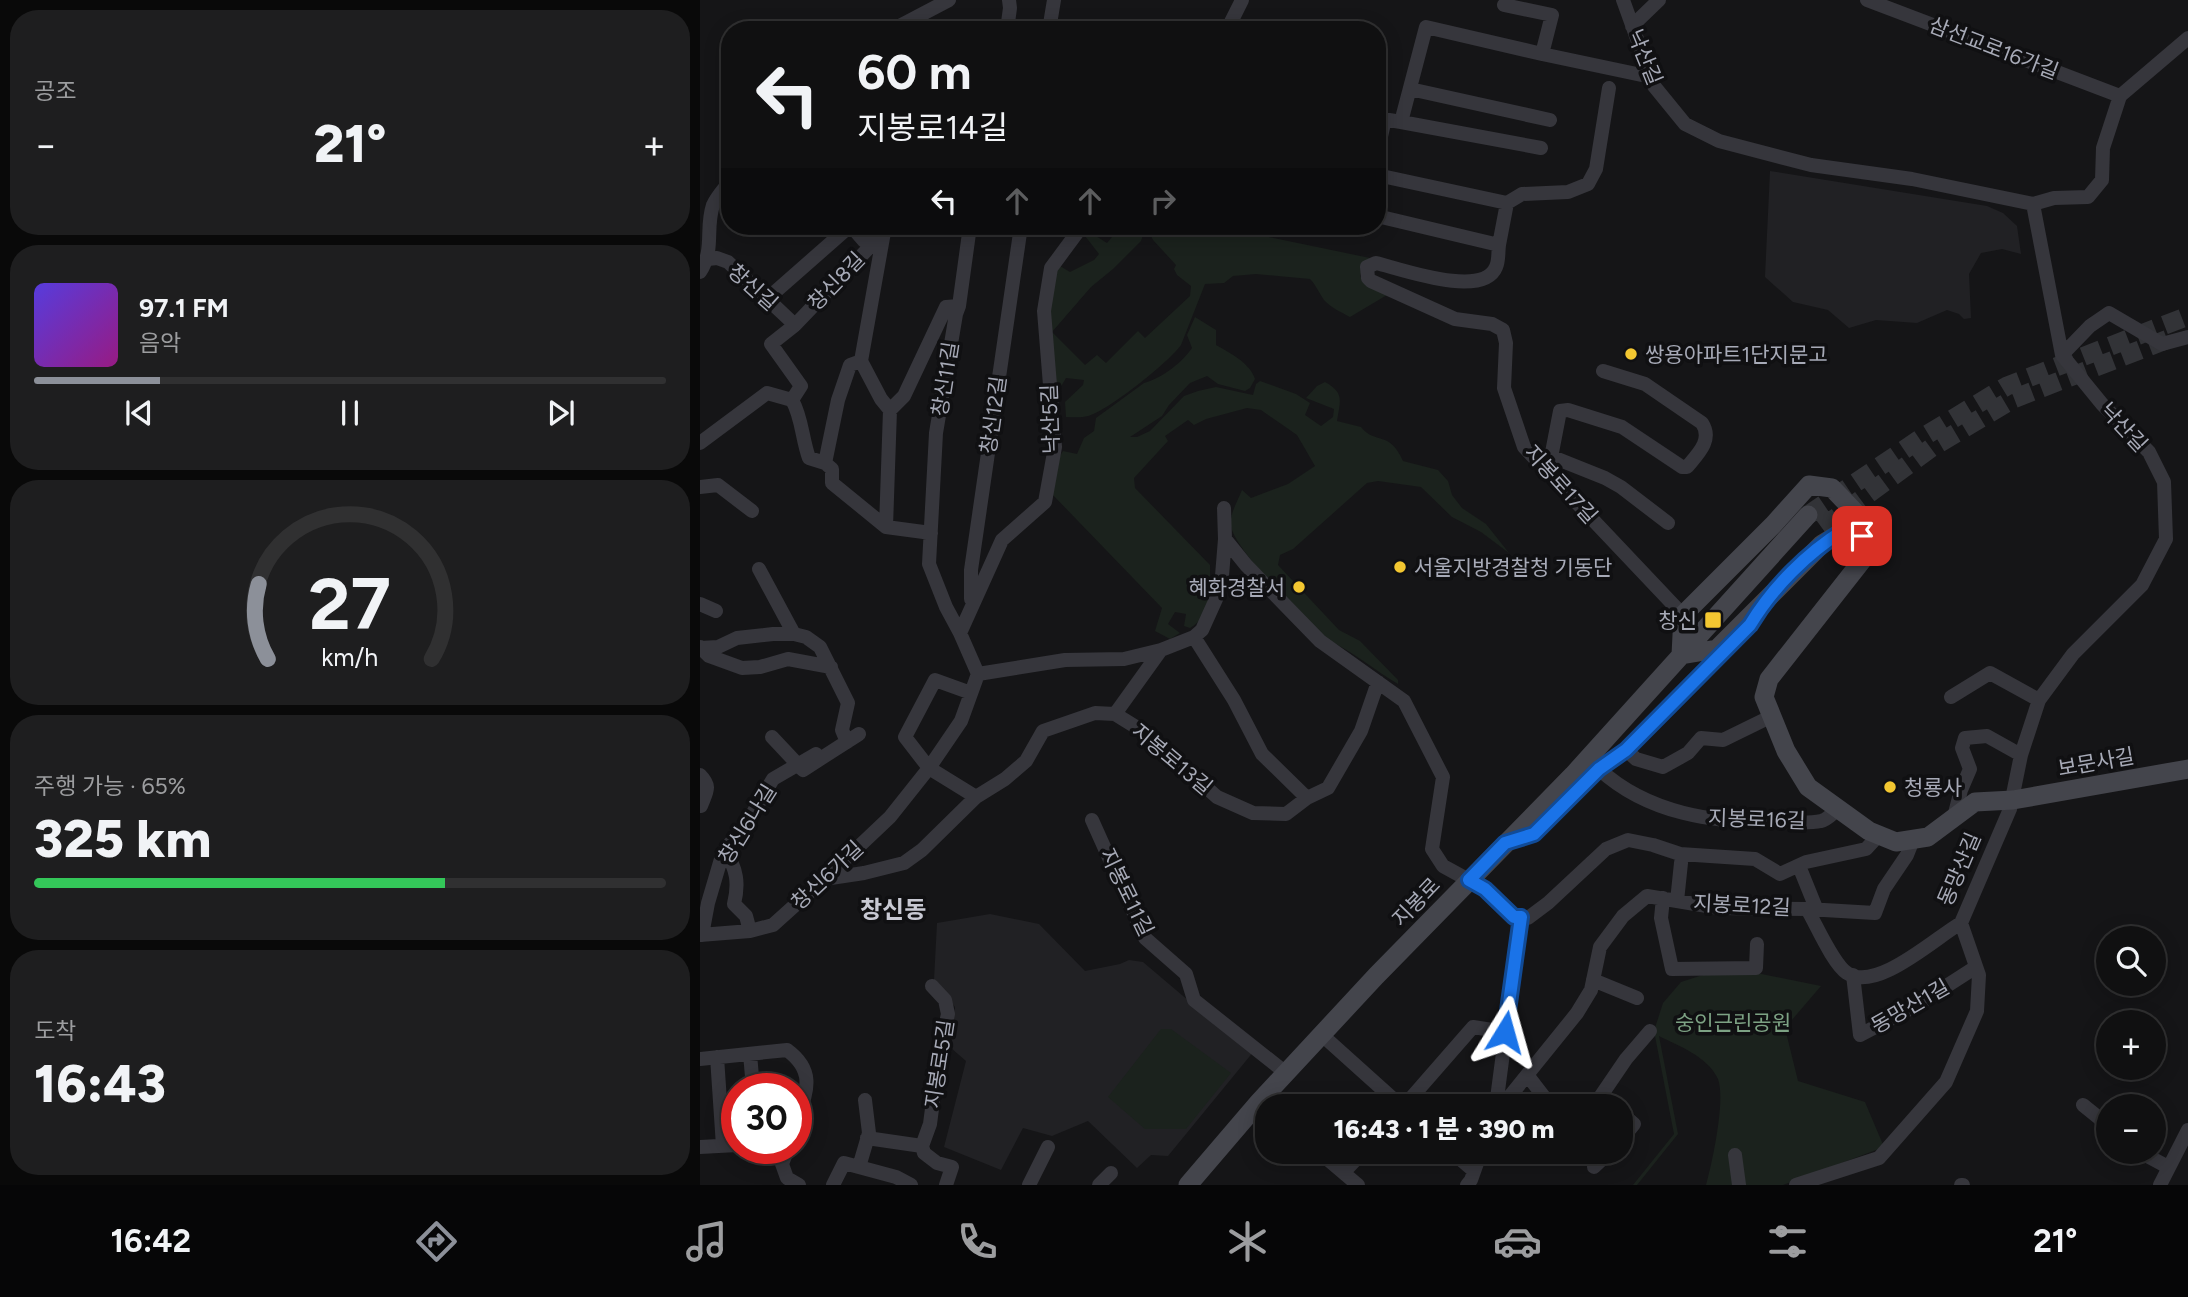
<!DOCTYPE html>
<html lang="ko">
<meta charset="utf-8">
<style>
:root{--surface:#101011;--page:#1e1e1f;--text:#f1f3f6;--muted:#9c9d9f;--line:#303031;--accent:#8c9099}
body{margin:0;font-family:Figtree,"Noto Sans KR",sans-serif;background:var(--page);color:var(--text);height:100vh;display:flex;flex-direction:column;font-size:26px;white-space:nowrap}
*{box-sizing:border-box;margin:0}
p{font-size:23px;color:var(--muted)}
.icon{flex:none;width:38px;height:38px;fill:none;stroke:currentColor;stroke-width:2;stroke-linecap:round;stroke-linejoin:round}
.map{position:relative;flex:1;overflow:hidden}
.details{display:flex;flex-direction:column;gap:10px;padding:10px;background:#090909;width:700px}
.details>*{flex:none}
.hud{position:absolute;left:21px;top:21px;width:665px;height:214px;border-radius:28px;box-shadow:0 4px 18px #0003,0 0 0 2px var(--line);background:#101011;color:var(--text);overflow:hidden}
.fabs{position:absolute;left:1396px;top:926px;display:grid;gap:14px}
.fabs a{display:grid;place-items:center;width:70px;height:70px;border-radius:50%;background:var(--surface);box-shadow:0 4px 18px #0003,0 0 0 2px var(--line);font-size:35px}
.speed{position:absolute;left:21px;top:1073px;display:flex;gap:14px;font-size:35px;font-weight:700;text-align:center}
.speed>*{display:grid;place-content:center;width:91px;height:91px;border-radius:50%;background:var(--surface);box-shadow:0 4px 18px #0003,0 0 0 2px var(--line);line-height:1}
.speed .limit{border:10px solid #d22;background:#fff;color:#111}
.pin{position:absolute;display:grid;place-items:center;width:60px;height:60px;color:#fff;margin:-30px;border-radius:14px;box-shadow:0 4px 10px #0006}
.me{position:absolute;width:77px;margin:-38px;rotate:8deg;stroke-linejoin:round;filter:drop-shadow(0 0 5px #0008)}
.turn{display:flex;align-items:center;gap:24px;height:147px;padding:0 21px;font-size:32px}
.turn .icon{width:91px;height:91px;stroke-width:2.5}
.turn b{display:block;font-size:49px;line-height:60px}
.lanes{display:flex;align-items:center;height:66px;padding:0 21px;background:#0003;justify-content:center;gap:35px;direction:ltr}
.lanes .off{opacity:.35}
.big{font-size:52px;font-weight:800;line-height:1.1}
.details .tile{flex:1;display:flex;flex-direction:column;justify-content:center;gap:10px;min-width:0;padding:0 24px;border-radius:28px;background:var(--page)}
.details .dial{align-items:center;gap:0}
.dial svg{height:182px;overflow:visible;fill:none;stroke:var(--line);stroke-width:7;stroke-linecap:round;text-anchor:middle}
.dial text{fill:var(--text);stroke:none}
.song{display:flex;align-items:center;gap:21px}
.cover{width:84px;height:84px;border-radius:10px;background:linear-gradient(135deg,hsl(250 70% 55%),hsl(310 70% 35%))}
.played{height:7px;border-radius:4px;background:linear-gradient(90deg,var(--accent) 20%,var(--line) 20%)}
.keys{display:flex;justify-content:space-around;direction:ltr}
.heat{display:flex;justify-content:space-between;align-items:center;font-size:38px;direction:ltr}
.charge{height:10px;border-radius:5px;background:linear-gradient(90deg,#34c759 65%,var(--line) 0)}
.trip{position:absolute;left:555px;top:1094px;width:378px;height:70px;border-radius:28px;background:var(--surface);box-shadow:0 4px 18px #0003,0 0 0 2px var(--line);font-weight:800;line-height:70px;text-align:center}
.tabs{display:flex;height:112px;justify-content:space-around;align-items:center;background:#060607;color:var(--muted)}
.tabs .icon{width:49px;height:49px}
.tabs .current{color:var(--accent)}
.tabs b{font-size:32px;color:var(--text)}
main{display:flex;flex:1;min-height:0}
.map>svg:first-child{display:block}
.built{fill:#212124}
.green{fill:#1b221d}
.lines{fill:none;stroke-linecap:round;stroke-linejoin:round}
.secondary-tunnel{stroke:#323337;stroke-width:19;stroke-dasharray:19 10;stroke-linecap:butt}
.street{stroke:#36363c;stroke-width:14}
.secondary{stroke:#44454c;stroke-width:19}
.route-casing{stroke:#114b97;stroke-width:18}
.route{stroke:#1a73e8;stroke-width:12}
.poi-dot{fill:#f3c731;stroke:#101012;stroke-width:2.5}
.labels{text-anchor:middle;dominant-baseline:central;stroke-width:7;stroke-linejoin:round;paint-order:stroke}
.street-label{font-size:21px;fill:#a7aab7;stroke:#101012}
.poi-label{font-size:21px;fill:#a7aab7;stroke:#101012;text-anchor:start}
.park-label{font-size:21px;fill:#7da284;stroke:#101012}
.quarter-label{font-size:24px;font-weight:bold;fill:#c8c9d3;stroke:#101012}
</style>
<main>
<section class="details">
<div class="tile"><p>공조</p>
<div class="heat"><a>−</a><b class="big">21°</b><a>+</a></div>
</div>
<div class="tile">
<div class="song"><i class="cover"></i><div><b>97.1 FM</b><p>음악</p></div></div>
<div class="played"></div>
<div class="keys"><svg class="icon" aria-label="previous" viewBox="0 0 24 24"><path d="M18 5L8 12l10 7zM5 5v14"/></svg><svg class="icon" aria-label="pause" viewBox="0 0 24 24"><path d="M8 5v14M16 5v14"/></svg><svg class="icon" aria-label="next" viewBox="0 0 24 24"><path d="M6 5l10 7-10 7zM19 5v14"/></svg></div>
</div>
<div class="tile dial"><svg viewBox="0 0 100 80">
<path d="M14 69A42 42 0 1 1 86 69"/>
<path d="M14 69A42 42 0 0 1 10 36" stroke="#8c9099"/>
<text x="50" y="56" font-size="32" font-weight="700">27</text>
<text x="50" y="72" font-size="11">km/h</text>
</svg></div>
<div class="tile"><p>주행 가능 · 65%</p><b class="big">325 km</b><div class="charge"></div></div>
<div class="tile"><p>도착</p><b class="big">16:43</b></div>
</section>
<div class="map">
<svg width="1488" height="1185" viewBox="0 0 1488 1185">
<rect width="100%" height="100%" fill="#151517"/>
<!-- built -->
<path class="built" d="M1070,171l217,35 16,7 14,13 4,28 -19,-5 -21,4 -12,21 2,44 -7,1 -5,-5 -12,-4 -30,13 -41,-3 -27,8 -21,-18 -35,-8 -28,-25z
M290,914l49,10 46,47 35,-7 9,-4 14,2 53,45 58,44 -86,105 -17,-1 -14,13 -49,-47 -36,15 -29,-8 -22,42 -57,-23 22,-86 -15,-13 4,-41 -21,-27 3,-57z"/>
<!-- green -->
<path class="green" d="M421,226h19l3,9 -2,6 -28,28 -22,18 -39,45 33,33 12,-10 9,8 32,-32 7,7 45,-42 1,-10 -14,-11 -3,-6 2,-4 -23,-25 -7,-14h70l154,32 -7,8 -3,10 6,9 21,10 -37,22c-9,-5 -19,-9 -26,-17 -5,-7 -8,-15 -14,-21l-54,-5 -23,2 -9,7 -19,1 -24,61c-12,17 -73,66 -93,71 -7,2 -15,1 -22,1l-1,-15 18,-17 1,-5 -18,-2 -10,17 -11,-18 5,-92 10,-19 10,6 24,-12 5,-6 -14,-18 3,-5 19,12z
M495,317l21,13v15c14,8 34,18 39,34l-5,9 -5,3 -27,-7 -11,-8 -17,7 -21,22 -7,11 -32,21h7l13,-6 34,-35 14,-5 18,-4 37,8 3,-11 4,-3 36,13 14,9 -5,12 16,11 12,-9 1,-8 -28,-11 11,-12 8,-4c20,11 15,19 12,39l24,6c14,18 29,3 42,34l35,9 10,11 4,14 10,13 24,16 23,29 -28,-21 -29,-15 -31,-30 -43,-6 -11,2 -74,66 -13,6 -2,10 61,65 21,11 38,39v4c-22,-13 -42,-30 -64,-41 -22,-12 -100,-94 -103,-117 -2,-11 7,-26 11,-36l9,8 37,-14 27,-18 -18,-31 -36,-25 -14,-2 -41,11 -12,6 -6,-5 -23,16 3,5 -34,37 1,10 75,77c0,22 3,51 -20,63l-6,-2 2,-12 -11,-2 -7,12 12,9 -10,6 -15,-8 7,-23 -112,-116 8,-33 5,-8 14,3 7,-16 10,-7 2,-13 48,-35c18,-5 38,-20 48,-35l-5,-13z
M1012,972h40l69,14 -36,42 13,53 67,21 19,45 -101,38h-77c6,-21 21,-90 11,-108 -11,-21 -38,-31 -58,-41l19,98 -41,51h-4l41,-51 -20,-103 9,-28 18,-21z
M461,1029h10l60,44 -45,56h-41l-37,-32z"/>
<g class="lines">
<!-- secondary-tunnel -->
<path class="secondary-tunnel" d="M1108,515l115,-78 84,-51 181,-70
M1122,528l109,-80 82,-49 163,-63"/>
<!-- street -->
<path class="street" d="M923,0l31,86 31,38 34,17 92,24 101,14 121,25 29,151 40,49 47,48 15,30 2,57 -24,46 -69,69 -34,46 -18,55 -11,54 -49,114 18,52 -2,36 -31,71 -67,76 -83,27
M1167,0l253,96
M804,5l48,10 -10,39 109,23
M932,26l27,-26
M192,30l57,-30
M307,30l3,-22 -1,-8
M349,30l5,-30
M527,30l15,-30
M710,89l140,31
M1420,96l68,-58
M677,118l24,4 25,-95 116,27
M701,122l140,26
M677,154l8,-35
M677,175l130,28 -8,42
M807,203l15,-9 46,-2 20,-8 8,-15 13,-81
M1333,204l21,-6 34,-1 14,-17 1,-32 17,-52
M677,216l122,29c-1,7 0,16 -3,22 -13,32 -95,2 -120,-4l-9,4 1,11 3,3 84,38 37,5 11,6 3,13 -2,45 20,59 159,168
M151,226l13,15
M8,259l9,-1 11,4 67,63
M0,272c15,-23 5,-43 13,-67 4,-9 12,-17 17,-24
M67,299l83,-73
M1362,355l28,-29 19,-13 53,31 26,-7
M161,361l23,-129
M92,400l9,-14 -30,-42 24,-19 89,-93
M0,443l67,-50 25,7c10,17 10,39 17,58l16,5 13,-63 12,-35 11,-4 20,38 9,11 14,-14 42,-89 13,-1
M850,456l55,22 16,9 47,36
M125,463l7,6v14l54,44 45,6
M848,473l12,-62 8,-1 54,17 60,40h5c11,-13 26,-27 15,-44l-57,-39 -42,-13
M0,487l18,-2 34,26
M524,508l1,31
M186,527l4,-117
M59,569l35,65
M271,599v-29l50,-344
M0,604l16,7
M260,633l-14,-26 -17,-43 7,-131 20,-119 3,-8 11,-80
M494,637l40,63 28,54 45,44
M0,647l9,9 33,12 18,-1 28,-8 43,8
M0,648l18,-1 19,-9 36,-4h21l12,3 14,10 28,56 -6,27 5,12
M278,674l87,-14 59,-1 37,-9 33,-13 8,-7 19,-42 4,-49 21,26 74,76 84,60 39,76 -11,72 11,17 42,23 29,28 14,1 20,-15 58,-54 22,-9 25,5 27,9 75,5 25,15 26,-12 60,-13 13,-14
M278,674l-18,-41 42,-93 43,-38 10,-55 -11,-136 7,-43 31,-42
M271,693l-36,-13 -30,57 24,31 47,29
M1251,697l39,-24 49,27
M415,714l46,-64
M72,737l31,33 56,-36
M926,750l10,9 27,8 25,-14 13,-15 22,2 49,-24
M899,769c49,45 115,54 178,53 14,0 31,2 44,-1 6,-1 12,-8 17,-12
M0,775c12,12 6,17 1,31
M1254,817l7,-27 9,-21 -8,-21 3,-10 22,-2 34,19
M392,820l53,118 41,36 8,26 92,73
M810,841l23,-8 66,-64 27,-19 102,-103
M25,852c12,16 14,32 9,52l12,12 4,15
M1099,866l17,42
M124,879l40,-6 40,-10 18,-13 54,-53 29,-18 21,-18 17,-30 52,-18 20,1 29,18 73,65 36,16 33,1 21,-16 21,-10 33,-57 17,-49
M963,898l-2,20 11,51 84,-1 1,-24
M977,901l4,-38
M1107,909l68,4 9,-24 23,-34 6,-15
M0,935l50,-4 23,-6 60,-54 57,-54 39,-49 32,-47 17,-47
M2,935l6,-32 13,-44 7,-13 16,-18 29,-49 43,-25
M1153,975l7,60 57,-30 59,-38
M893,980l44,18
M232,986l13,14 3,14 -9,41 -9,69 -8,22 2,7 13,10 15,4 -6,18
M622,1035l79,71
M50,1054l3,34
M17,1057l6,89
M0,1059l87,-9c30,22 19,43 9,73
M828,1076l23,30
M1383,1105l26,21
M704,1106l69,-79 32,5
M796,1106l25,-189
M802,1106l75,-93 14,-23 9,-43 23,-31 24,-20 72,12 88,1c9,15 26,55 40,64 29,20 88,-35 114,-50
M894,1106l32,-47 24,-28
M920,1112l14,12 -14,17
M167,1138l55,8
M0,1147l37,-2
M88,1148l-6,16 5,14 12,7
M619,1152l39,33
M752,1152l22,19
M1440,1152l28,15
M1035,1155l4,30
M159,1167l10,-34 -4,-33
M894,1167l16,-15
M644,1172l19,-20
M133,1185l11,-22 52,14 15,8
M329,1185l19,-38
M399,1185l12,-12
M767,1185l4,-5 10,-28
M1261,1185h2
M1460,1185l28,-55"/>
<!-- secondary -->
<path class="secondary" d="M981,655l2,-40 90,-90 36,-40 23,3 24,25 12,40 -99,126 -5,18 22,54 22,36 61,44 27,11 32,-5 47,-35 38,-2 175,-31
M981,655l36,-6 105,-105 23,-14 17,6
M488,1185l71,-83 117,-126 197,-201 235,-260"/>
</g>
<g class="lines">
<defs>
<path id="route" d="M805,1032l16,-115h-7l-29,-28 -16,-9 36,-37 29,-9 65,-65 27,-19 124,-125c23,-38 57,-72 94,-95l18,6"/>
</defs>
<!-- route casing -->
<use href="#route" class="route-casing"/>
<!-- route -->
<use href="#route" class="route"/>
</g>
<!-- markers -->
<g class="poi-dot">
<circle cx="931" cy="354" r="7"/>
<circle cx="700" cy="567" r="7"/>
<circle cx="599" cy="587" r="7"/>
<rect x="1004" y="611" width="18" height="18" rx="3.5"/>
<circle cx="1190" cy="787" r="7"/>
</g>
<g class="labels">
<!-- street labels -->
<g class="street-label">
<text transform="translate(1294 48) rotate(21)">삼선교로16가길</text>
<text transform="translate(945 57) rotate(68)">낙산길</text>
<text transform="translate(136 281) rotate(-46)">창신8길</text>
<text transform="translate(53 287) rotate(42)">창신길</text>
<text transform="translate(245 379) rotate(-81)">창신11길</text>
<text transform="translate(293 415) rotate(-82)">창신12길</text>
<text transform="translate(350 419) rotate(-92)">낙산5길</text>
<text transform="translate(1424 427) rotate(47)">낙산길</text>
<text transform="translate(861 484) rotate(48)">지봉로17길</text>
<text transform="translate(472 759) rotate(40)">지봉로13길</text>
<text transform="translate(1396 762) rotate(-10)">보문사길</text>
<text transform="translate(1057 819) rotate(2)">지봉로16길</text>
<text transform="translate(47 824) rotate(-58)">창신6나길</text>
<text transform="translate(1259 869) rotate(-67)">동망산길</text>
<text transform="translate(127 875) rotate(-43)">창신6가길</text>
<text transform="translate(427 892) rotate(64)">지봉로11길</text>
<text transform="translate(716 902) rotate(-46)">지봉로</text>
<text transform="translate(1042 905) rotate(3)">지봉로12길</text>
<text transform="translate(1210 1006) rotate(-30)">동망산1길</text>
<text transform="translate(239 1064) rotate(-81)">지봉로5길</text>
</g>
<!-- poi labels -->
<g class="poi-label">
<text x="945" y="354">쌍용아파트1단지문고</text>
<text x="714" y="567">서울지방경찰청 기동단</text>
<text x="585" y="587" text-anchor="end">혜화경찰서</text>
<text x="997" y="620" text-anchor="end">창신</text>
<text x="1204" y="787">청룡사</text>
</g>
<!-- park labels -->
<g class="park-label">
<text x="1033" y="1022">숭인근린공원</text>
</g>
<!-- quarter labels -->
<g class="quarter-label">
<text x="193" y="909">창신동</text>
</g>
</g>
</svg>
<div class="fabs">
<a><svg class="icon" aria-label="search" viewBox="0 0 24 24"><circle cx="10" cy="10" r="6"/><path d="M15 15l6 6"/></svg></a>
<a>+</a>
<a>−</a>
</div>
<div class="speed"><div class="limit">30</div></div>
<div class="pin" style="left:1162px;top:536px;background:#d93025"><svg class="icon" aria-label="arrive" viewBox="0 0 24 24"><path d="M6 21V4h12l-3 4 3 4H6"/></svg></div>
<svg class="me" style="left:805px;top:1032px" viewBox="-20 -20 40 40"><path d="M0-17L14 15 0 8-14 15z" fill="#1a73e8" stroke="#fff" stroke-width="4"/></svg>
<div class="trip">16:43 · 1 분 · 390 m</div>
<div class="hud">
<div class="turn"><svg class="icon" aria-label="left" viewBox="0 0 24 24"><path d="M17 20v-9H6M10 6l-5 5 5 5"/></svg><div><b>60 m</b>지봉로14길</div></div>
<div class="lanes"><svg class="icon" aria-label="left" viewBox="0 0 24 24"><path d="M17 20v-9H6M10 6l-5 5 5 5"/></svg><svg class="icon off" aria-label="ahead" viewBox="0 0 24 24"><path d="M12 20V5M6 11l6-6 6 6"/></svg><svg class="icon off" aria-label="ahead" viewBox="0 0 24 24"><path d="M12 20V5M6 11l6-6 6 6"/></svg><svg class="icon off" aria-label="right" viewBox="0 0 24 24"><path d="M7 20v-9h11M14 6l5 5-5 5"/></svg></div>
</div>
</div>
</main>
<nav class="tabs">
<b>16:42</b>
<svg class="icon current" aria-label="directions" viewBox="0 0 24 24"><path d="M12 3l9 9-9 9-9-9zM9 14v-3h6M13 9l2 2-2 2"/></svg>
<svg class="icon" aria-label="music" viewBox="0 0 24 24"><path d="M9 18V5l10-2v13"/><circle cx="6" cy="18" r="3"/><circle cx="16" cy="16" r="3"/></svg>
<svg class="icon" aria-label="phone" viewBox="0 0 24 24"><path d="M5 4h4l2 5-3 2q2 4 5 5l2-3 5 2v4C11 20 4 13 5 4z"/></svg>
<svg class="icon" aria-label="climate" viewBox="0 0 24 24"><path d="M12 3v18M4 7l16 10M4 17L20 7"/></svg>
<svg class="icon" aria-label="car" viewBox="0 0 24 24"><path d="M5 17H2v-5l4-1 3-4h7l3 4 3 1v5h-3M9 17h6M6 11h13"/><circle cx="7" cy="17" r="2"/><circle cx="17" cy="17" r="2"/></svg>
<svg class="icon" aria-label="filters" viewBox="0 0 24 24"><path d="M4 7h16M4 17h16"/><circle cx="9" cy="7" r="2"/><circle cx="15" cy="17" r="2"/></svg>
<b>21°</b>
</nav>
